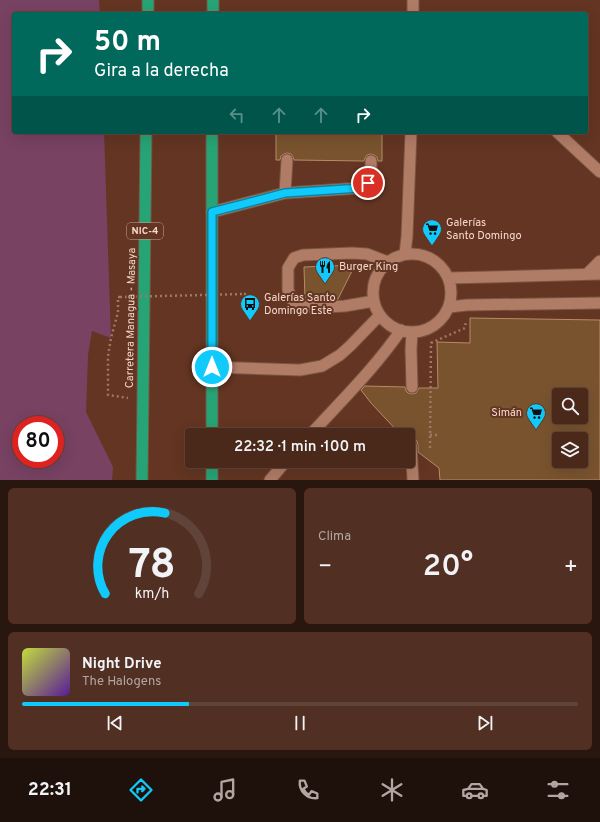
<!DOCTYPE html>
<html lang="es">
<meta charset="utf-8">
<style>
:root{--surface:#4a281a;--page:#513023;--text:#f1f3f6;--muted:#b2a6a2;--line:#614439;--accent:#0fcafa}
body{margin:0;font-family:Overpass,sans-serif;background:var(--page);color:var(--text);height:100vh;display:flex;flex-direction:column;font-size:15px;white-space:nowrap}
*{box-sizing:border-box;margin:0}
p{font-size:13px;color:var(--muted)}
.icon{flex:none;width:22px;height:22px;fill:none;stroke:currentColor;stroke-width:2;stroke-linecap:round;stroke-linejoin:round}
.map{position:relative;height:480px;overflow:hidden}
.panel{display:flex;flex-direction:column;gap:8px;padding:8px;background:#29160e;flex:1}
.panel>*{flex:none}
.top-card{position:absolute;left:12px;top:12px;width:576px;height:122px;border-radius:4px;box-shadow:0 4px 16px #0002,0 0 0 1px var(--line);background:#00695c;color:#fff;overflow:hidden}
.fabs{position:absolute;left:552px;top:388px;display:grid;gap:8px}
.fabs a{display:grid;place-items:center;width:36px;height:36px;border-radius:4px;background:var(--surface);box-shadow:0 4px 16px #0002,0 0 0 1px var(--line);font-size:20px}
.speed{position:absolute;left:12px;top:416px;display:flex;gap:8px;font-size:20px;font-weight:700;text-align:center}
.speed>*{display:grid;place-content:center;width:52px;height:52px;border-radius:50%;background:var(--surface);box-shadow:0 4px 16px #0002,0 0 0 1px var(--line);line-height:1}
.speed .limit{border:6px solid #d22;background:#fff;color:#111}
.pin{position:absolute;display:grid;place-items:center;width:34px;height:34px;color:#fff;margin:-17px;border:2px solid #fff;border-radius:50%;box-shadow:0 1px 4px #0007}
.me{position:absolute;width:44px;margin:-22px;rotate:0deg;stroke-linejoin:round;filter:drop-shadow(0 0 3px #0008)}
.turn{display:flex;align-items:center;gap:14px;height:84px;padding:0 16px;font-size:18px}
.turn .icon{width:52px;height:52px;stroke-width:2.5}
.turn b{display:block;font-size:28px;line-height:34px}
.lanes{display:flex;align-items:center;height:38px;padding:0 16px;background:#0003;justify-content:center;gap:20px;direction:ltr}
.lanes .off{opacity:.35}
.big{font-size:30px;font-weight:600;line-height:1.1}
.panel .tile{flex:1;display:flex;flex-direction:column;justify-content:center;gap:6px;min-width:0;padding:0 14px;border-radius:6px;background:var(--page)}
.panel .dial{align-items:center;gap:0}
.dial svg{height:104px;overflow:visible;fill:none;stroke:var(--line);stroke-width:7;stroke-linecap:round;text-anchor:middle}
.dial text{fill:var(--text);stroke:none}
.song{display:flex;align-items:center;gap:12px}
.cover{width:48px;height:48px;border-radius:6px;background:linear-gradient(135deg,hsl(70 70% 55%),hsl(270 70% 35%))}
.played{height:4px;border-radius:2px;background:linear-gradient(90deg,var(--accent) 30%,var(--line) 30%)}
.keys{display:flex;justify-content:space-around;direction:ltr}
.heat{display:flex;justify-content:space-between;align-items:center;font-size:22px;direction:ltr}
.panel .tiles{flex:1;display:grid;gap:8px;grid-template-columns:1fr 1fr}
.tile:last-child{grid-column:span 2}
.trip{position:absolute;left:185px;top:428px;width:230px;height:40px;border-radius:4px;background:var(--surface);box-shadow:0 4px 16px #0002,0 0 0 1px var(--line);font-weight:600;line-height:40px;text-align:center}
.tab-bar{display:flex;height:64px;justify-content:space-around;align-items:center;background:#1e100a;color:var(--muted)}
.tab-bar .icon{width:28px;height:28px}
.tab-bar .on{color:var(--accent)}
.tab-bar b{font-size:18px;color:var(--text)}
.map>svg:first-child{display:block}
.green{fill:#784263;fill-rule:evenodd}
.building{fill:#79532e;stroke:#b68d67;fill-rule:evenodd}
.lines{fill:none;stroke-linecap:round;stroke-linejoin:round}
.service-casing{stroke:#7a5442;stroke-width:13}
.trunk-casing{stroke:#7a5442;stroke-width:13}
.path{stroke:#9e7767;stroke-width:2.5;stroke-dasharray:2 3;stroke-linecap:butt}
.service{stroke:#b07c66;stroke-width:11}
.trunk{stroke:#27a476;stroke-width:11}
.path-bridge{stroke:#9e7767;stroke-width:2.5;stroke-dasharray:2 3;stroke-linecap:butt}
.route-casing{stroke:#0a83a2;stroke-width:10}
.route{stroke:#0fcafa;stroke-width:7}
.labels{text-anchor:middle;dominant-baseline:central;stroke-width:4;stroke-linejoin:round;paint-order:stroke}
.shield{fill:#633522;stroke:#c9a799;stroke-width:1}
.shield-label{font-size:10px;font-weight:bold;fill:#f5d8cc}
.poi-label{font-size:11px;fill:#f5d8cc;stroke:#633522;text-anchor:start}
.street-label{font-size:11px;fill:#f5d8cc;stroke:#633522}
</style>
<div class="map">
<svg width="600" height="480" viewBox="0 0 600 480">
<rect width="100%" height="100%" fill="#633522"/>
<!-- green -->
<path class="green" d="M0,0h99l1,14h-86v118h90l7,206 -19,-7 -4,24 -2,57 27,55 -1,13h-112zM21,425h34v34h-34z"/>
<!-- building -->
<path class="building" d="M276,132h106v29h-4l-1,-4 -3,-2 -3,-1 -4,1 -2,3 -1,3 -70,-1 -1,-3 -2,-3 -4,-1 -3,1 -3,2 -1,4h-4z
M355,265l-17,34 -31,1 -2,-1 -1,-32z
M470,318l130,2v160h-160l-1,-12 -21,-16v-7l-1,-4 -3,-2h-6v-4h-7l-30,-32 -10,-13 4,-4 40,1 1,4 2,2 4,1 4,-1 3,-5h19l-1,-46 33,1zM559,395h22v22h-22zM559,439h22v22h-22z"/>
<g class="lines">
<defs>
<path id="service" d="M413,14v-14
M557,132l43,40
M285,193l2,-33
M212,212l73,-19 75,-5c12,-8 11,-14 11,-27
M405,254l2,-18 4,-104
M373 293a39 39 0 1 1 78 0a39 39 0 1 1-78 0Z
M587,274l13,-13
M449,278l151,-4
M374,301l-29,5 -20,1h-20l-12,-6 -5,-11v-22l6,-10 9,-3 49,-2 15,1 21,8
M449,307l18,-2 133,-2
M212,367l88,3 22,-4 18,-11 10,-9 30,-31
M412,387l-1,-38 1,-17
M310,435c31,-34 65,-67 91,-105
M411,445l2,35
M270,480l16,-19"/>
<path id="trunk" d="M148,14v-14
M213,14v-14
M212,435v-303
M212,461v19
M142,480l4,-348"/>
</defs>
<!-- service casing -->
<use href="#service" class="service-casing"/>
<!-- trunk casing -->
<use href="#trunk" class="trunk-casing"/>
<!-- path -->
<path class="path" d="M244,294h1v16
M120,297h-2v15l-7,26 -3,18v39l20,3
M430,435h10
M430,448l1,-105 34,-15 1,-7"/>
<!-- service -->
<use href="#service" class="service"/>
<!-- trunk -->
<use href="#trunk" class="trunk"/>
<!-- path-bridge -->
<path class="path-bridge" d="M120,297l124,-3"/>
</g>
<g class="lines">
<defs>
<path id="route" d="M212,367v-155l73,-19 75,-5 8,-5"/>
</defs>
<!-- route casing -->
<use href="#route" class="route-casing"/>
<!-- route -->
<use href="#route" class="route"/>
</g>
<!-- icons -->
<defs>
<symbol id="supermarket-pin" viewBox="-11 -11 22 30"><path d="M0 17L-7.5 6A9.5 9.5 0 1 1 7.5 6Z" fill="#0fcafa" stroke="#633522"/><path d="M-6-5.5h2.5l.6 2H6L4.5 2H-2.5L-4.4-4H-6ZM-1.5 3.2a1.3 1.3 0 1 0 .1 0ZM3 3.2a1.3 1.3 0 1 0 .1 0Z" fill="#111"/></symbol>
<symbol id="restaurant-pin" viewBox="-11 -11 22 30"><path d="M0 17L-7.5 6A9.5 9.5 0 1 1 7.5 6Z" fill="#0fcafa" stroke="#633522"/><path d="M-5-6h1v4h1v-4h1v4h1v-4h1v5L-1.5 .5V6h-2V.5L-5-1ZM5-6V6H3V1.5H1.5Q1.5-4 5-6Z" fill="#111"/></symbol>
<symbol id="bus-pin" viewBox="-11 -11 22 30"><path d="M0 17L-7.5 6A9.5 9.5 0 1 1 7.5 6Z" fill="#0fcafa" stroke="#633522"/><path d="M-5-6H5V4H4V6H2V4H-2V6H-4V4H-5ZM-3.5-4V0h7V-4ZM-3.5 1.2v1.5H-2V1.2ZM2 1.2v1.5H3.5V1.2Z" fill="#111"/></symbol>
</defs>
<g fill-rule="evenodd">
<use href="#supermarket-pin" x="421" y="218" width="22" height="30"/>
<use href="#restaurant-pin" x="314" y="256" width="22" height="30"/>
<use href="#bus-pin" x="239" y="293" width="22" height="30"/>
<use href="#supermarket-pin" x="525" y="402" width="22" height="30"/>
</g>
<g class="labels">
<!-- shield labels -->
<rect class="shield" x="127" y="223" width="36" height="16" rx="3"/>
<g class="shield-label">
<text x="145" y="231">NIC-4</text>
</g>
<!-- poi labels -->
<g class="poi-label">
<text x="446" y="223">Galerías<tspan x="446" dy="13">Santo Domingo</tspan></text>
<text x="339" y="267">Burger King</text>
<text x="264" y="298">Galerías Santo<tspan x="264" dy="13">Domingo Este</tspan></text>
<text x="522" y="413" text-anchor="end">Simán</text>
</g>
<!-- street labels -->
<g class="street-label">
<text transform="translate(131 318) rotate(-89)">Carretera Managua - Masaya</text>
</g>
</g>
</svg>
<div class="fabs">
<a><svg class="icon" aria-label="search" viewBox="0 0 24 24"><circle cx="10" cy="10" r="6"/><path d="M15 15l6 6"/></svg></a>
<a><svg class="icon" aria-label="layers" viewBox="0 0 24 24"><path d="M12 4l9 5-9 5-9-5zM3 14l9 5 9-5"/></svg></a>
</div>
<div class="speed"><div class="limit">80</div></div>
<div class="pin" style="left:368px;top:183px;background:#d93025"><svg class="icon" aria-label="arrive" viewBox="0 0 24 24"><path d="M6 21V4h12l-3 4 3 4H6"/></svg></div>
<svg class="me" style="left:212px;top:367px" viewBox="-20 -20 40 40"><circle r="17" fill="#0fcafa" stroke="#fff" stroke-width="3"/><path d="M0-11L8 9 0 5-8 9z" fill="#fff"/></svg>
<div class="trip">22:32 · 1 min · 100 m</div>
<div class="top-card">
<div class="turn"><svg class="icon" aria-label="right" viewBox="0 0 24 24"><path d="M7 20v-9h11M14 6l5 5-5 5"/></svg><div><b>50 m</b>Gira a la derecha</div></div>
<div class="lanes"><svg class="icon off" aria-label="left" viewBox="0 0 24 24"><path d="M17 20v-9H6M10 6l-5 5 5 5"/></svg><svg class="icon off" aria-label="ahead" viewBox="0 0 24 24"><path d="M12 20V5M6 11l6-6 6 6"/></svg><svg class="icon off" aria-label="ahead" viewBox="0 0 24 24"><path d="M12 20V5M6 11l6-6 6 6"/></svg><svg class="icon" aria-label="right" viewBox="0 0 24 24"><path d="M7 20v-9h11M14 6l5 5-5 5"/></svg></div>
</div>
</div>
<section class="panel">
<div class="tiles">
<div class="tile dial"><svg viewBox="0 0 100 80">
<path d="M14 69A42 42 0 1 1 86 69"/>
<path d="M14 69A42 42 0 0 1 60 7" stroke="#0fcafa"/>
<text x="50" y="56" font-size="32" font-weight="700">78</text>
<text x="50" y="72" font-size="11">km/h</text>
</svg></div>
<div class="tile"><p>Clima</p>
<div class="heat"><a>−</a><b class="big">20°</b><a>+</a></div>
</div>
<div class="tile">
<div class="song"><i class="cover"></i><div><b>Night Drive</b><p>The Halogens</p></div></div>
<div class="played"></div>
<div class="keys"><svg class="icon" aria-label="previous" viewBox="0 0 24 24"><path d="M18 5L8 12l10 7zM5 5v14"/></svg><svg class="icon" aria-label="pause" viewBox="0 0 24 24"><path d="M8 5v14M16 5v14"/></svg><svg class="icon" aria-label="next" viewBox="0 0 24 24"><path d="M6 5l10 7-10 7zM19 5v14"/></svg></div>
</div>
</div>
</section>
<nav class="tab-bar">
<b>22:31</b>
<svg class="icon on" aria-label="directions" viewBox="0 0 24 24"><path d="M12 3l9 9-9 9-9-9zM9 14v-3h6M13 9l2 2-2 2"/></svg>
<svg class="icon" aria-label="music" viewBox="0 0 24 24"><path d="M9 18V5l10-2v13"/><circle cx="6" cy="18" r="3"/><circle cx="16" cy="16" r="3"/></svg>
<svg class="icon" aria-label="phone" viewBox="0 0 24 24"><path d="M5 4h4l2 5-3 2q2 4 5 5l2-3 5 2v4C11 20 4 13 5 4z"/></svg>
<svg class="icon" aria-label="climate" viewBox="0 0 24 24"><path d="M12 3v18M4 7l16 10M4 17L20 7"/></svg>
<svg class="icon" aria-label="car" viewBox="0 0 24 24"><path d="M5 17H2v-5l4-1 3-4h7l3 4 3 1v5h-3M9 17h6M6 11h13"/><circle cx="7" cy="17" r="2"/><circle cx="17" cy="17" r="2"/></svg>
<svg class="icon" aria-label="filters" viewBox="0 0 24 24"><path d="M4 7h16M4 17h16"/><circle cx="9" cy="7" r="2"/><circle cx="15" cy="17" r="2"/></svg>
</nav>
